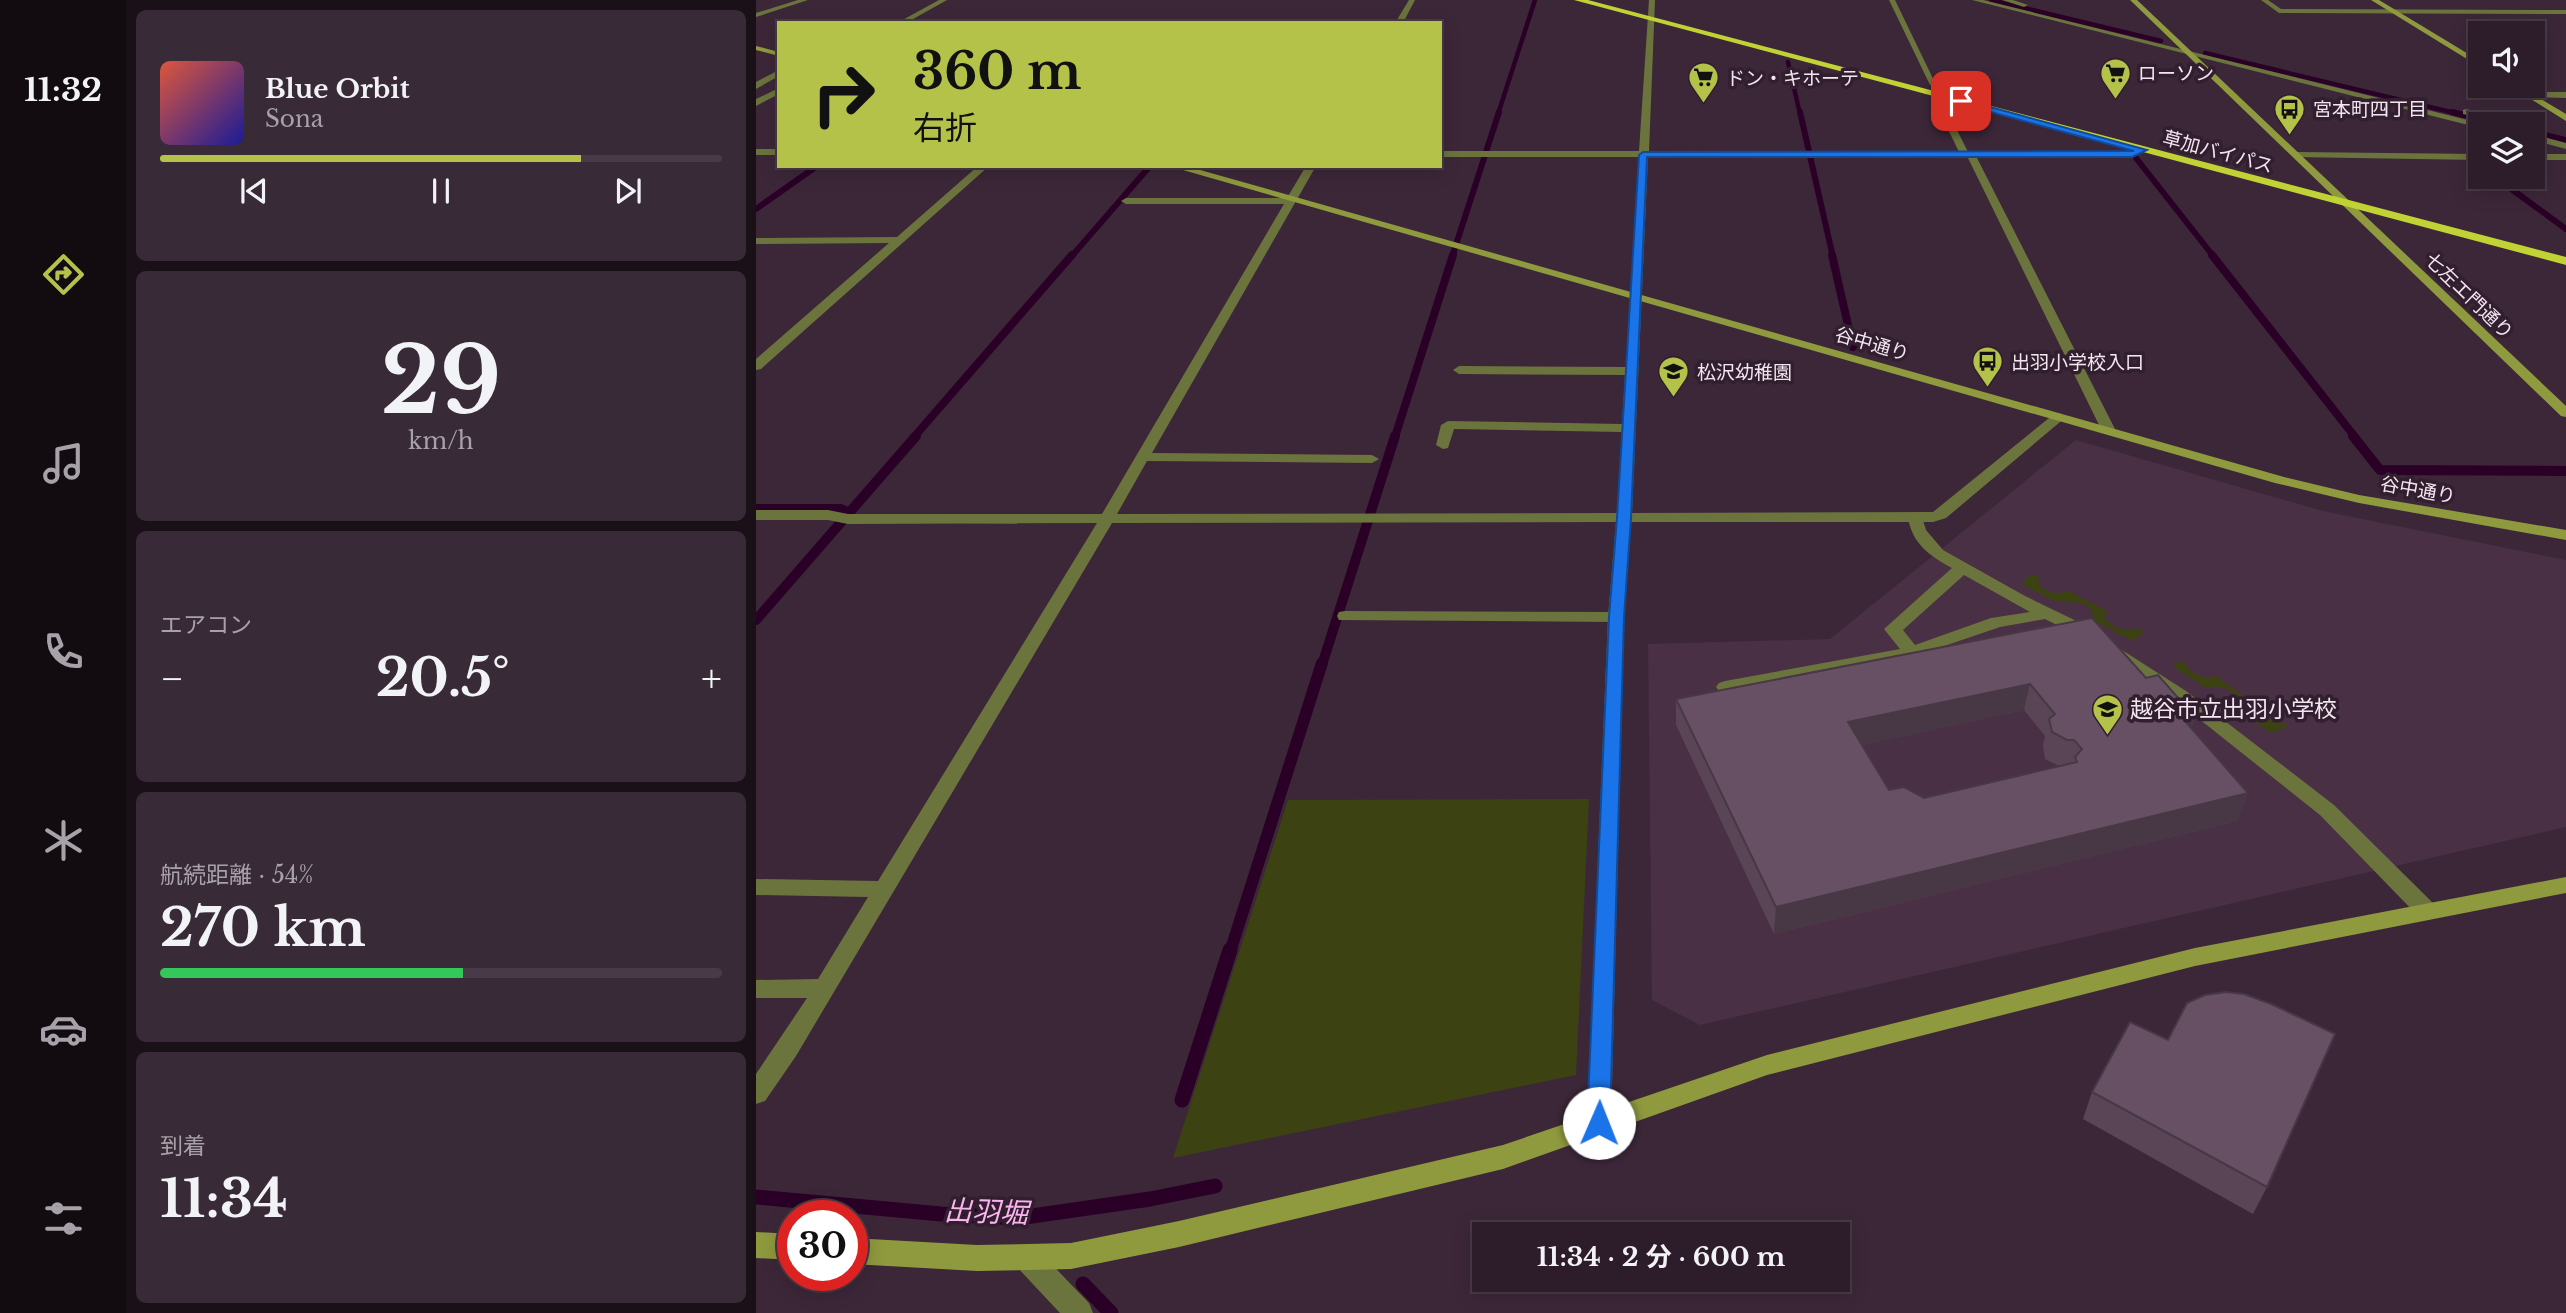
<!DOCTYPE html>
<html lang="ja">
<meta charset="utf-8">
<style>
:root{--surface:#2d1d2b;--page:#392a37;--text:#f1f3f6;--muted:#a7a2a9;--line:#483b47;--accent:#b4c24a}
body{margin:0;font-family:"Libre Baskerville","Noto Sans JP",serif;background:var(--page);color:var(--text);height:100vh;display:flex;flex-direction:column;font-size:26px;white-space:nowrap}
*{box-sizing:border-box;margin:0}
p{font-size:23px;color:var(--muted)}
.icon{flex:none;width:38px;height:38px;fill:none;stroke:currentColor;stroke-width:2;stroke-linecap:round;stroke-linejoin:round}
.map{position:relative;flex:1;overflow:hidden}
.drawer{display:flex;flex-direction:column;gap:10px;padding:10px;background:#191018;width:630px}
.drawer>*{flex:none}
.guide{position:absolute;left:21px;top:21px;width:665px;height:147px;border-radius:0px;box-shadow:0 4px 18px #0003,0 0 0 2px var(--line);background:#b4c24a;color:#111;overflow:hidden}
.tools{position:absolute;left:1712px;top:21px;display:grid;gap:14px}
.tools a{display:grid;place-items:center;width:77px;height:77px;border-radius:0px;background:var(--surface);box-shadow:0 4px 18px #0003,0 0 0 2px var(--line);font-size:35px}
.speed{position:absolute;left:21px;top:1200px;display:flex;gap:14px;font-size:35px;font-weight:700;text-align:center}
.speed>*{display:grid;place-content:center;width:91px;height:91px;border-radius:50%;background:var(--surface);box-shadow:0 4px 18px #0003,0 0 0 2px var(--line);line-height:1}
.speed .limit{border:10px solid #d22;background:#fff;color:#111}
.pin{position:absolute;display:grid;place-items:center;width:60px;height:60px;color:#fff;margin:-30px;border-radius:14px;box-shadow:0 4px 10px #0006}
.me{position:absolute;width:77px;margin:-38px;rotate:1deg;stroke-linejoin:round;filter:drop-shadow(0 0 5px #0008)}
.turn{display:flex;align-items:center;gap:24px;height:147px;padding:0 21px;font-size:32px}
.turn .icon{width:91px;height:91px;stroke-width:2.5}
.turn b{display:block;font-size:49px;line-height:60px}
.big{font-size:52px;font-weight:700;line-height:1.1}
.drawer .tile{flex:1;display:flex;flex-direction:column;justify-content:center;gap:10px;min-width:0;padding:0 24px;border-radius:10px;background:var(--page)}
.drawer .dial{align-items:center;gap:0}
.dial b{font-size:91px;line-height:1}
.song{display:flex;align-items:center;gap:21px}
.cover{width:84px;height:84px;border-radius:10px;background:linear-gradient(135deg,hsl(10 70% 55%),hsl(240 70% 35%))}
.played{height:7px;border-radius:4px;background:linear-gradient(90deg,var(--accent) 75%,var(--line) 75%)}
.keys{display:flex;justify-content:space-around;direction:ltr}
.heat{display:flex;justify-content:space-between;align-items:center;font-size:38px;direction:ltr}
.charge{height:10px;border-radius:5px;background:linear-gradient(90deg,#34c759 54%,var(--line) 0)}
.trip{position:absolute;left:716px;top:1222px;width:378px;height:70px;border-radius:0px;background:var(--surface);box-shadow:0 4px 18px #0003,0 0 0 2px var(--line);font-weight:700;line-height:70px;text-align:center}
main{display:flex;flex:1;min-height:0}
.tab-bar{display:flex;flex-direction:column;width:126px;justify-content:space-around;align-items:center;background:#120c11;color:var(--muted)}
.tab-bar .icon{width:49px;height:49px}
.tab-bar .active{color:var(--accent)}
.tab-bar b{font-size:32px;color:var(--text)}
.map>svg:first-child{display:block}
.built{fill:#493045}
.green{fill:#3c4212}
.lines{fill:none;stroke-linecap:round;stroke-linejoin:round}
.stream-far5{stroke:#2a0026;stroke-width:4.5}
.stream-far4{stroke:#2a0026;stroke-width:6}
.stream-far3{stroke:#2a0026;stroke-width:8}
.stream-far2{stroke:#2a0026;stroke-width:10}
.stream-far1{stroke:#2a0026;stroke-width:12}
.stream{stroke:#2a0026;stroke-width:15}
.lane{fill:#6c743d;fill-rule:evenodd}
.street{fill:#6c743d;fill-rule:evenodd}
.secondary{fill:#8f9a3e;fill-rule:evenodd}
.highway{fill:#c1d234;fill-rule:evenodd}
.wall{fill:#594555;fill-rule:evenodd}
.shaded-wall{fill:#483845}
.building{fill:#675063;stroke:#483845;stroke-width:2;fill-rule:evenodd}
.route{fill:#1a73e8;stroke:#114b97;stroke-width:2}
.labels{text-anchor:middle;dominant-baseline:central;stroke-width:7;stroke-linejoin:round;paint-order:stroke}
.far-poi-label{font-size:19px;fill:#f2e5f0;stroke:#311e2e;text-anchor:start}
.far-street-label{font-size:19px;fill:#f2e5f0;stroke:#311e2e}
.poi-label{font-size:23px;fill:#f2e5f0;stroke:#311e2e;text-anchor:start}
.near-water-label{font-size:28px;font-style:italic;fill:#fbb4f0;stroke:#311e2e}
</style>
<main>
<nav class="tab-bar">
<b>11:32</b>
<svg class="icon active" aria-label="directions" viewBox="0 0 24 24"><path d="M12 3l9 9-9 9-9-9zM9 14v-3h6M13 9l2 2-2 2"/></svg>
<svg class="icon" aria-label="music" viewBox="0 0 24 24"><path d="M9 18V5l10-2v13"/><circle cx="6" cy="18" r="3"/><circle cx="16" cy="16" r="3"/></svg>
<svg class="icon" aria-label="phone" viewBox="0 0 24 24"><path d="M5 4h4l2 5-3 2q2 4 5 5l2-3 5 2v4C11 20 4 13 5 4z"/></svg>
<svg class="icon" aria-label="climate" viewBox="0 0 24 24"><path d="M12 3v18M4 7l16 10M4 17L20 7"/></svg>
<svg class="icon" aria-label="car" viewBox="0 0 24 24"><path d="M5 17H2v-5l4-1 3-4h7l3 4 3 1v5h-3M9 17h6M6 11h13"/><circle cx="7" cy="17" r="2"/><circle cx="17" cy="17" r="2"/></svg>
<svg class="icon" aria-label="filters" viewBox="0 0 24 24"><path d="M4 7h16M4 17h16"/><circle cx="9" cy="7" r="2"/><circle cx="15" cy="17" r="2"/></svg>
</nav>
<section class="drawer">
<div class="tile">
<div class="song"><i class="cover"></i><div><b>Blue Orbit</b><p>Sona</p></div></div>
<div class="played"></div>
<div class="keys"><svg class="icon" aria-label="previous" viewBox="0 0 24 24"><path d="M18 5L8 12l10 7zM5 5v14"/></svg><svg class="icon" aria-label="pause" viewBox="0 0 24 24"><path d="M8 5v14M16 5v14"/></svg><svg class="icon" aria-label="next" viewBox="0 0 24 24"><path d="M6 5l10 7-10 7zM19 5v14"/></svg></div>
</div>
<div class="tile dial"><b>29</b><p>km/h</p></div>
<div class="tile"><p>エアコン</p>
<div class="heat"><a>−</a><b class="big">20.5°</b><a>+</a></div>
</div>
<div class="tile"><p>航続距離 · 54%</p><b class="big">270 km</b><div class="charge"></div></div>
<div class="tile"><p>到着</p><b class="big">11:34</b></div>
</section>
<div class="map">
<svg width="1810" height="1313" viewBox="0 0 1810 1313">
<rect width="100%" height="100%" fill="#3c2739"/>
<!-- built -->
<path class="built" d="M1320,440l247,71 243,49v267l-866,198 -48,-25 -4,-356 182,-5z"/>
<!-- green -->
<path class="green" d="M1275,574l9,3 -2,7c9,9 19,11 31,7l38,20 -2,7c9,11 21,14 34,10l5,5 -12,8 -41,-22 2,-6c-11,-16 -22,-8 -36,-12 -12,-3 -25,-12 -36,-17z
M1426,660c8,12 18,20 34,16l35,25 -2,6 4,6 9,5 28,7 -19,8 -35,-25 3,-10c-9,-10 -20,-13 -33,-10l-32,-21 -1,-2z
M833,799l-13,276 -403,83 115,-358z"/>
<g class="lines">
<!-- stream-far5 -->
<path class="stream-far5" d="M1235,0l170,41
M1449,53l254,61
M1032,62l12,52
M742,114l37,-114"/>
<!-- stream-far4 -->
<path class="stream-far4" d="M1044,112l33,145
M1696,112l48,12
M1776,132l34,8
M1380,158l78,99
M1715,159l9,7
M1739,177l71,52
M0,209l61,-43
M315,257l79,-91
M696,257l47,-145"/>
<!-- stream-far3 -->
<path class="stream-far3" d="M1076,255l21,92
M1456,255l143,182
M158,437l158,-182
M639,437l58,-182"/>
<!-- stream-far2 -->
<path class="stream-far2" d="M1597,436l27,34 186,1
M0,509h85l9,4
M0,620l160,-184
M566,665l73,-229"/>
<!-- stream-far1 -->
<path class="stream-far1" d="M474,952l92,-289"/>
<!-- stream -->
<path class="stream" d="M426,1100l48,-150
M0,1197l185,17 77,4 132,-19 65,-13
M327,1284l28,29"/>
<!-- lane -->
<path class="lane" d="M42,0h10l-52,17v-4z
M1246,0h11l15,5 -4,2z
M1505,0h7l13,9 285,1v4l-287,-1z
M23,70v6l-23,13v-7z
M1773,92h37v6l-40,-1z
M1160,512l5,2 5,16 17,20 82,46 68,33 3,4 -3,4h-12l-36,-18 -45,8 -88,30 -187,36 -6,-2 -3,-4 3,-4 6,-2 175,-32 -16,-20 68,-61c-22,-12 -40,-24 -44,-51zM1208,575l66,37 -39,6 -76,27 -12,-15z
M589,611l271,1 8,5 -8,5 -277,-2 -2,-4 2,-4z
M1355,643l75,48 148,114 101,100 3,6 -3,6 -8,2 -8,-2 -99,-102 -146,-116 -69,-47 -3,-4z"/>
<!-- street -->
<path class="street" d="M183,0h8l-41,23h-9z
M653,0h6l-12,23h-8z
M893,0h6l-6,151 310,1 -28,-58 4,-3 4,3 29,58h162l12,-5 5,3 -15,8h-155l139,273 -7,4 -7,-4 -134,-273 -320,-1 -16,356 301,-1 121,-98 5,-1 7,4 -120,101 -13,4h-302l-7,95 -13,506 -3,8 -9,3 -9,-3 -3,-8 21,-506 8,-95 -504,1 -316,533 -31,45 -9,3v-30l51,-76h-51v-18l62,-1 50,-82 -112,-2v-16l122,2 219,-358 -249,1 -20,-4h-72v-10h72l20,4h254l182,-310h-158l-5,-3 5,-3h161l19,-32h10l-164,287 220,2 7,4 -7,4 -225,-2 -30,53 500,-1 5,-81 -168,-3 -6,19 -5,1 -7,-4 5,-20 7,-4 174,3 3,-49 -166,-1 -6,-4 6,-4 167,1 13,-210h-199v-6h199z
M1133,0h6l42,87 -7,-2z
M1216,0h11l501,124h-4v4z
M23,88v6l-23,12v-7z
M1710,109l55,13 1,2h-14l-45,-10v-4z
M1776,134l34,9v6l-34,-9z
M0,149h23v6h-23z
M1541,152l183,2v6l-186,-3v-4z
M1776,154h34v6h-34z
M222,166h11l-228,203 -5,1v-11l133,-116 -133,1v-6l141,-1z
M270,1244l10,4 53,55 4,10h-33l-44,-47 -4,-9 4,-9z"/>
<!-- secondary -->
<path class="secondary" d="M1374,0h7l429,406v11l-5,-1z
M1615,0h8l101,61v6z
M0,46l23,6v4l-23,-6z
M1754,86h9l47,28v7z
M413,166h17l1098,311 75,18 207,35v10l-207,-37 -84,-20z
M1810,877v16l-371,73 -428,109 -264,94 -324,78 -108,22 -94,2 -125,-7v-26l125,7 94,-2 108,-22 324,-76 264,-90 428,-107z
M0,1232l37,2v26l-37,-2z"/>
<!-- highway -->
<path class="highway" d="M818,0h14l978,257v8z"/>
</g>
<!-- wall -->
<path class="wall" d="M1390,678l49,39 -4,12 57,64 -11,28 -463,113 -98,-209v-26zM1268,710l21,26 -2,10 2,13 14,7 -135,32 -35,-8 -27,-45z
M1336,1092l175,95 -14,27 -170,-95z"/>
<!-- shaded-wall -->
<path class="shaded-wall" d="M1274,684l-6,26 -179,39 3,-27z
M1439,717l-9,27 -2,-24z
M1492,793l-11,28 -463,113 2,-27z"/>
<!-- building -->
<path class="building" d="M1336,618l54,60 12,-3 37,42 -11,3 64,73 -472,114 -100,-208zM1274,684l25,30 -6,5 3,13 15,8h7l8,9 -7,8 2,5 -153,36 -20,-11 -15,3 -41,-68z
M1470,992l18,2 27,10 64,30 -68,153 -175,-95 38,-70 38,18 19,-37 18,-8z"/>
<!-- route -->
<path class="route" d="M1205,99l186,51 -15,7h-485l-16,361 -7,99 -14,506 -3,7 -8,3 -8,-3 -4,-7 22,-506 8,-99 22,-363 4,-3 491,-1 -176,-48z"/>
<!-- icons -->
<defs>
<symbol id="supermarket-pin" viewBox="-11 -11 22 30"><path d="M0 17L-7.5 6A9.5 9.5 0 1 1 7.5 6Z" fill="#b4c24a" stroke="#311e2e"/><path d="M-6-5.5h2.5l.6 2H6L4.5 2H-2.5L-4.4-4H-6ZM-1.5 3.2a1.3 1.3 0 1 0 .1 0ZM3 3.2a1.3 1.3 0 1 0 .1 0Z" fill="#111"/></symbol>
<symbol id="bus-pin" viewBox="-11 -11 22 30"><path d="M0 17L-7.5 6A9.5 9.5 0 1 1 7.5 6Z" fill="#b4c24a" stroke="#311e2e"/><path d="M-5-6H5V4H4V6H2V4H-2V6H-4V4H-5ZM-3.5-4V0h7V-4ZM-3.5 1.2v1.5H-2V1.2ZM2 1.2v1.5H3.5V1.2Z" fill="#111"/></symbol>
<symbol id="school-pin" viewBox="-11 -11 22 30"><path d="M0 17L-7.5 6A9.5 9.5 0 1 1 7.5 6Z" fill="#b4c24a" stroke="#311e2e"/><path d="M0-5L7-2L0 1L-7-2ZM-4 1L0 2.5L4 1V4Q0 6-4 4Z" fill="#111"/></symbol>
</defs>
<g fill-rule="evenodd">
<use href="#supermarket-pin" x="1342" y="56" width="35" height="47"/>
<use href="#supermarket-pin" x="930" y="60" width="35" height="47"/>
<use href="#bus-pin" x="1516" y="92" width="35" height="47"/>
<use href="#bus-pin" x="1214" y="344" width="35" height="47"/>
<use href="#school-pin" x="900" y="354" width="35" height="47"/>
<use href="#school-pin" x="1334" y="692" width="35" height="47"/>
</g>
<g class="labels">
<!-- far-poi labels -->
<g class="far-poi-label">
<text x="1382" y="73">ローソン</text>
<text x="970" y="78">ドン・キホーテ</text>
<text x="1557" y="109">宮本町四丁目</text>
<text x="1255" y="362">出羽小学校入口</text>
<text x="941" y="372">松沢幼稚園</text>
</g>
<!-- far-street labels -->
<g class="far-street-label">
<text transform="translate(1462 152) rotate(15)">草加バイパス</text>
<text transform="translate(1713 296) rotate(44)">七左エ門通り</text>
<text transform="translate(1116 344) rotate(16)">谷中通り</text>
<text transform="translate(1662 490) rotate(10)">谷中通り</text>
</g>
<!-- poi labels -->
<g class="poi-label">
<text x="1374" y="709">越谷市立出羽小学校</text>
</g>
<!-- near-water labels -->
<g class="near-water-label">
<text transform="translate(230 1212) rotate(2)">出羽堀</text>
</g>
</g>
</svg>
<div class="tools">
<a><svg class="icon" aria-label="sound" viewBox="0 0 24 24"><path d="M4 9h4l5-4v14l-5-4H4zM17 9q2 3 0 6"/></svg></a>
<a><svg class="icon" aria-label="layers" viewBox="0 0 24 24"><path d="M12 4l9 5-9 5-9-5zM3 14l9 5 9-5"/></svg></a>
</div>
<div class="speed"><div class="limit">30</div></div>
<div class="pin" style="left:1205px;top:101px;background:#d93025"><svg class="icon" aria-label="arrive" viewBox="0 0 24 24"><path d="M6 21V4h12l-3 4 3 4H6"/></svg></div>
<svg class="me" style="left:843px;top:1123px" viewBox="-20 -20 40 40"><circle r="19" fill="#fff"/><path d="M0-13L10 11 0 6-10 11z" fill="#1a73e8"/></svg>
<div class="trip">11:34 · 2 分 · 600 m</div>
<div class="guide">
<div class="turn"><svg class="icon" aria-label="right" viewBox="0 0 24 24"><path d="M7 20v-9h11M14 6l5 5-5 5"/></svg><div><b>360 m</b>右折</div></div>
</div>
</div>
</main>
